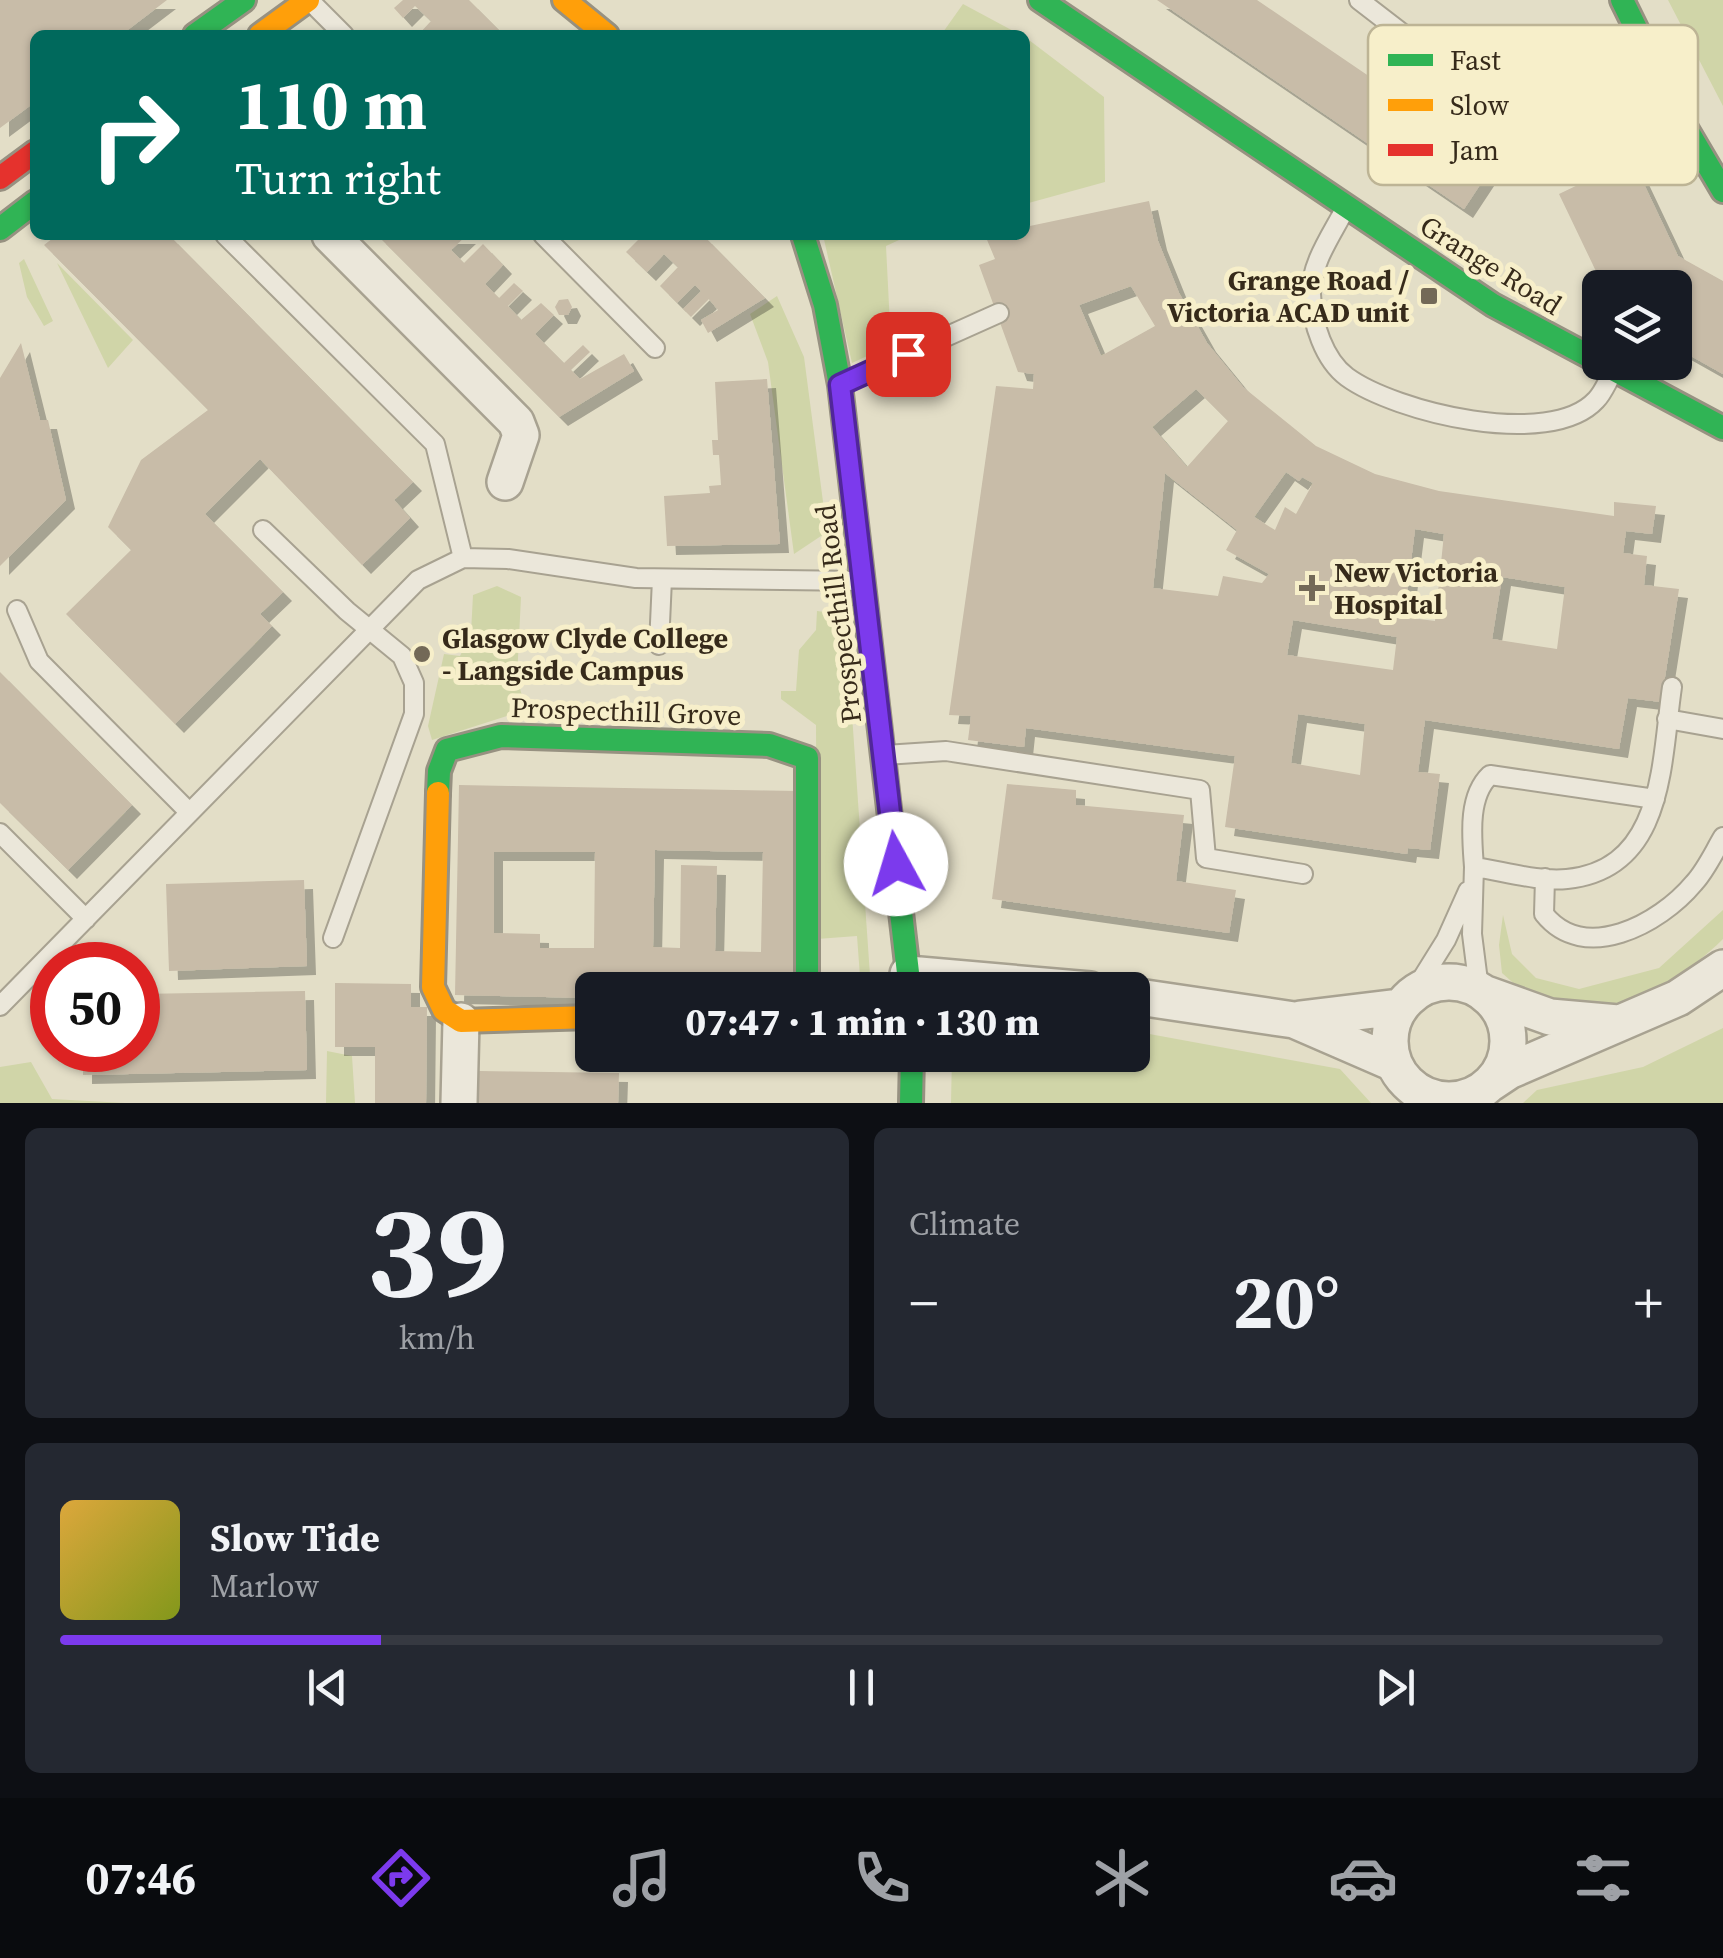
<!DOCTYPE html>
<meta charset="utf-8">
<style>
:root{--surface:#171b24;--page:#242831;--text:#f1f3f6;--muted:#9ea1a6;--line:#363941;--accent:#7c3aed}
body{margin:0;font-family:"Source Serif 4",serif;background:var(--page);color:var(--text);height:100vh;display:flex;flex-direction:column;font-size:38px;white-space:nowrap}
*{box-sizing:border-box;margin:0}
p{font-size:32px;color:var(--muted)}
.icon{flex:none;width:55px;height:55px;fill:none;stroke:currentColor;stroke-width:2;stroke-linecap:round;stroke-linejoin:round}
.map{position:relative;height:1103px;overflow:hidden}
.sheet{display:flex;flex-direction:column;gap:25px;padding:25px;background:#0d0f14;flex:1}
.sheet>*{flex:none}
.banner{position:absolute;left:30px;top:30px;width:1000px;height:210px;border-radius:15px;box-shadow:0 2px 8px #0004;background:#00695c;color:#fff;overflow:hidden}
.tools{position:absolute;left:1582px;top:270px;display:grid;gap:20px}
.tools a{display:grid;place-items:center;width:110px;height:110px;border-radius:15px;background:var(--surface);box-shadow:0 2px 8px #0004;font-size:50px}
.speed{position:absolute;left:30px;top:942px;display:flex;gap:20px;font-size:50px;font-weight:700;text-align:center}
.speed>*{display:grid;place-content:center;width:130px;height:130px;border-radius:50%;background:var(--surface);box-shadow:0 2px 8px #0004;line-height:1}
.speed .limit{border:15px solid #d22;background:#fff;color:#111}
.pin{position:absolute;display:grid;place-items:center;width:85px;height:85px;color:#fff;margin:-42px;border-radius:20px;box-shadow:0 5px 15px #0006}
.me{position:absolute;width:110px;margin:-55px;rotate:354deg;stroke-linejoin:round;filter:drop-shadow(0 0 8px #0008)}
.turn{display:flex;align-items:center;gap:35px;height:210px;padding:0 40px;font-size:45px}
.turn .icon{width:130px;height:130px;stroke-width:2.5}
.turn b{display:block;font-size:70px;line-height:85px}
.big{font-size:75px;font-weight:800;line-height:1.1}
.sheet .card{flex:1;display:flex;flex-direction:column;justify-content:center;gap:15px;min-width:0;padding:0 35px;border-radius:15px;background:var(--page)}
.sheet .dial{align-items:center;gap:0}
.dial b{font-size:130px;line-height:1}
.song{display:flex;align-items:center;gap:30px}
.cover{width:120px;height:120px;border-radius:15px;background:linear-gradient(135deg,hsl(40 70% 55%),hsl(70 70% 35%))}
.played{height:10px;border-radius:5px;background:linear-gradient(90deg,var(--accent) 20%,var(--line) 20%)}
.keys{display:flex;justify-content:space-around;direction:ltr}
.heat{display:flex;justify-content:space-between;align-items:center;font-size:55px;direction:ltr}
.sheet .tiles{flex:1;display:grid;gap:25px;grid-template-columns:1fr 1fr}
.card:last-child{grid-column:span 2}
.trip{position:absolute;left:575px;top:972px;width:575px;height:100px;border-radius:15px;background:var(--surface);box-shadow:0 2px 8px #0004;font-weight:800;line-height:100px;text-align:center}
.tab-bar{display:flex;height:160px;justify-content:space-around;align-items:center;background:#090b0e;color:var(--muted)}
.tab-bar .icon{width:70px;height:70px}
.tab-bar .selected{color:var(--accent)}
.tab-bar b{font-size:45px;color:var(--text)}
.map>svg:first-child{display:block}
.green{fill:#d0d5a8}
.building{fill:#c8bca8;fill-rule:evenodd;filter:url(#shadow)}
.lines{fill:none;stroke-linecap:round;stroke-linejoin:round}
.lane-casing{stroke:#a8a291;stroke-width:22}
.street-casing{stroke:#a8a291;stroke-width:40}
.fast-casing{stroke:#979181;stroke-width:28}
.slow-casing{stroke:#979181;stroke-width:28}
.jam-casing{stroke:#979181;stroke-width:28}
.lane{stroke:#ebe7da;stroke-width:18}
.street{stroke:#ebe7da;stroke-width:35}
.fast{stroke:#30b455;stroke-width:22}
.slow{stroke:#ff9f0a;stroke-width:22}
.jam{stroke:#e5322d;stroke-width:22}
.route-casing{stroke:#51269a;stroke-width:25}
.route{stroke:#7c3aed;stroke-width:18}
.poi-dot{fill:#736957;stroke:#f7efca;stroke-width:4}
.labels{text-anchor:middle;dominant-baseline:central;stroke-width:10;stroke-linejoin:round;paint-order:stroke}
.street-label{font-size:28px;fill:#362a1a;stroke:#f7efca}
.poi-label{font-size:28px;font-weight:bold;fill:#362a1a;stroke:#f7efca;text-anchor:start}
.key{fill:#f7efca;stroke:#bdb495;stroke-width:2.5}
.key-label{font-size:28px;fill:#362a1a}
</style>
<div class="map">
<svg width="1723" height="1103" viewBox="0 0 1723 1103">
<defs>
<filter id="shadow"><feDropShadow dx="9" dy="9" stdDeviation="0" flood-color="#0004"/></filter>
</defs>
<rect width="100%" height="100%" fill="#e3dec7"/>
<!-- green -->
<path class="green" d="M1668,0h55v106z
M963,4l58,31h-80z
M1025,37l79,60 1,85 -80,22z
M823,235h87l-24,11 5,99 -39,18z
M24,259l29,62 -9,5 -17,-29 -8,-34z
M57,263l76,77 -25,28z
M777,296l27,61 23,175 -33,22 -26,-192 -18,-48z
M497,586l24,11 -4,81 9,32 -94,30 -4,-14 16,-72 16,2 11,-23 2,-38z
M817,611l22,3 12,86 20,290h-10l-4,-54 -40,3 -1,-214 -35,-26v-8h15l3,-41 17,-20z
M1723,910v29c-43,43 -121,91 -184,63 -13,-5 -26,-20 -37,-29l-3,-28 4,-30 9,39 24,24 43,11 80,-21z
M1723,1028v75h-200l14,-13 106,-23z
M1133,1031l207,38 31,34h-420l1,-48h180z
M327,1051l25,5 3,47h-29z
M31,1062l21,37 73,4h-125v-36z"/>
<!-- building -->
<path class="building" d="M0,0h167l-46,35h-86v67l-35,26z
M403,0h66l35,35h-86l13,-14 -16,-15 -12,12 -9,-10z
M1157,0h100l238,162 -31,47z
M1632,159l46,97 45,25v93l-48,-27v-59h-71l-45,-94z
M1149,201l9,40 21,52 28,50 36,44 73,59 59,28 64,17 175,25v-14l42,4 -4,28 -26,-3 -3,22 24,3 -3,29 35,4 -18,113 -33,-4 -9,51 -194,-29 -7,52 22,2 -10,76 -22,-2 -1,6 -182,-27 10,-71 -209,-28 -2,19 -56,-7 3,-24 -22,-1 47,-329 37,3 1,-15 -16,-2 -39,-107 16,-6 -10,-24h40v-8zM1131,286l24,40 -54,30 -22,-51zM1196,389l32,32 -41,46 -35,-40zM1286,472l13,9 3,-4 11,6 -17,31 -11,-7 -10,23 -21,-13zM1165,473l72,57 -11,20 43,24 -7,9 -39,-7 -5,20 -65,-8zM1415,529l29,5 -9,87 -31,-4zM1502,577l63,10 -8,62 -65,-10zM1293,620l104,17 -4,33 -106,-15zM1298,714l67,10 -5,51 -69,-12z
M57,235h112l244,247 -19,18 16,18 -48,47 -102,-106 -55,55 78,78 -23,22 12,12 -97,98 -109,-110 65,-64 -23,-23 33,-67 67,-50 -164,-165z
M377,235h90l-16,15 13,13 19,-19 20,21 -18,19 14,14 15,-15 9,8 -15,15 13,14 20,-17 13,12 -19,19 29,29 19,-18 7,7 -19,18 9,9 44,-25 10,17 -75,46z
M643,235h60l62,63 -57,35 -7,-13 17,-10 -9,-11 -18,18 -8,-8 18,-18 -6,-6 -18,18 -17,-17 18,-19 -14,-13 -17,18 -21,-20z
M568,299l4,8 -4,8h-9l-4,-8 4,-7z
M21,343l19,77h8l18,80 -66,66v-188z
M767,379l13,165 -113,2 -3,-50 46,-3 -1,-7 12,-1 -2,-30h-6l-1,-15h6l-3,-58z
M0,672l132,133 -64,65 -68,-67z
M1007,784l69,6v15l108,10 -8,66 60,9 -7,43 -237,-34z
M459,785l340,6 -3,199h-204v8l-137,-3zM655,850l108,2 -2,100 -46,-1 2,-85 -36,-1 -1,83 -27,-1zM494,852h101l-1,96h-54v-14l-46,-1z
M304,880l3,86 -138,5 -3,-87z
M335,983l76,1v23h16l-1,96h-51v-56h-40z
M305,991l2,79 -224,5v-25h55v-56z
M479,1071l140,2 -1,30h-139z"/>
<g class="lines">
<defs>
<path id="lane" d="M309,0l35,35
M1359,0l118,91
M1345,209c-14,27 -34,54 -34,85 1,29 13,66 36,83 48,35 203,73 249,23 7,-7 11,-18 16,-26
M543,235l112,113
M845,382l154,-69
M263,530l84,81 55,45 12,27v31l-81,224
M463,558l45,1 128,19 224,3
M17,610l22,51 150,151
M659,645l3,-66
M1667,719l56,10
M885,755l61,-4 254,39 6,68 97,16
M0,833l86,86
M1474,867c-2,-29 -7,-70 16,-92l165,24
M1545,878l-1,36c40,50 115,11 150,-31 12,-13 20,-31 29,-46
M1479,989l-7,-55 2,-67c29,4 64,15 93,12 98,-10 94,-117 105,-192
M1413,993l33,-53 22,-49
M0,1006l418,-426 45,-22 -28,-114 -210,-209"/>
<path id="street" d="M330,235l186,187 5,13 -16,47
M908,974l182,16
M1390 1041a59 59 0 1 1 118 0a59 59 0 1 1-118 0Z
M1486,994l64,23 68,6
M1132,996l162,24 99,43
M1300,1019l99,-12
M1491,1083l18,-12 169,-73 45,-30
M459,1103l2,-82"/>
<path id="fast" d="M1040,0l453,305 230,123
M1622,0l58,118 43,73
M195,35l49,-35
M0,229l35,-27
M803,235l22,70 15,80 70,605
M438,793l1,-22 8,-21 54,-14 268,9 38,13v232
M911,1103l1,-48"/>
<path id="slow" d="M564,0l43,35
M260,35l48,-35
M438,793l-5,194 11,23 17,11 131,-4"/>
<path id="jam" d="M0,178l35,-26"/>
</defs>
<!-- lane casing -->
<use href="#lane" class="lane-casing"/>
<!-- street casing -->
<use href="#street" class="street-casing"/>
<!-- fast casing -->
<use href="#fast" class="fast-casing"/>
<!-- slow casing -->
<use href="#slow" class="slow-casing"/>
<!-- jam casing -->
<use href="#jam" class="jam-casing"/>
<!-- lane -->
<use href="#lane" class="lane"/>
<!-- street -->
<use href="#street" class="street"/>
<!-- fast -->
<use href="#fast" class="fast"/>
<!-- slow -->
<use href="#slow" class="slow"/>
<!-- jam -->
<use href="#jam" class="jam"/>
</g>
<g class="lines">
<defs>
<path id="route" d="M896,864l-56,-479 68,-31"/>
</defs>
<!-- route casing -->
<use href="#route" class="route-casing"/>
<!-- route -->
<use href="#route" class="route"/>
</g>
<!-- markers -->
<g class="poi-dot">
<rect x="1419" y="286" width="20" height="20" rx="5"/>
<path d="M1307 573h10v10h10v10h-10v10h-10v-10h-10v-10h10z"/>
<circle cx="422" cy="654" r="10"/>
</g>
<g class="labels">
<!-- street labels -->
<g class="street-label">
<text transform="translate(1491 265) rotate(32)">Grange Road</text>
<text transform="translate(838 614) rotate(-97)">Prospecthill Road</text>
<text transform="translate(626 711) rotate(2)">Prospecthill Grove</text>
</g>
<!-- poi labels -->
<g class="poi-label">
<text x="1409" y="280" text-anchor="end">Grange Road /<tspan x="1409" dy="32">Victoria ACAD unit</tspan></text>
<text x="1334" y="572">New Victoria<tspan x="1334" dy="32">Hospital</tspan></text>
<text x="442" y="638">Glasgow Clyde College<tspan x="442" dy="32">- Langside Campus</tspan></text>
</g>
</g>
<!-- legend -->
<rect x="1368" y="25" width="330" height="160" rx="15" class="key"/>
<rect x="1388" y="54" width="45" height="12" fill="#30b455"/>
<rect x="1388" y="99" width="45" height="12" fill="#ff9f0a"/>
<rect x="1388" y="144" width="45" height="12" fill="#e5322d"/>
<g class="key-label">
<text x="1450" y="70">Fast</text>
<text x="1450" y="115">Slow</text>
<text x="1450" y="160">Jam</text>
</g>
</svg>
<div class="tools">
<a><svg class="icon" aria-label="layers" viewBox="0 0 24 24"><path d="M12 4l9 5-9 5-9-5zM3 14l9 5 9-5"/></svg></a>
</div>
<div class="speed"><div class="limit">50</div></div>
<div class="pin" style="left:908px;top:354px;background:#d93025"><svg class="icon" aria-label="arrive" viewBox="0 0 24 24"><path d="M6 21V4h12l-3 4 3 4H6"/></svg></div>
<svg class="me" style="left:896px;top:864px" viewBox="-20 -20 40 40"><circle r="19" fill="#fff"/><path d="M0-13L10 11 0 6-10 11z" fill="#7c3aed"/></svg>
<div class="trip">07:47 · 1 min · 130 m</div>
<div class="banner">
<div class="turn"><svg class="icon" aria-label="right" viewBox="0 0 24 24"><path d="M7 20v-9h11M14 6l5 5-5 5"/></svg><div><b>110 m</b>Turn right</div></div>
</div>
</div>
<section class="sheet">
<div class="tiles">
<div class="card dial"><b>39</b><p>km/h</p></div>
<div class="card"><p>Climate</p>
<div class="heat"><a>−</a><b class="big">20°</b><a>+</a></div>
</div>
<div class="card">
<div class="song"><i class="cover"></i><div><b>Slow Tide</b><p>Marlow</p></div></div>
<div class="played"></div>
<div class="keys"><svg class="icon" aria-label="previous" viewBox="0 0 24 24"><path d="M18 5L8 12l10 7zM5 5v14"/></svg><svg class="icon" aria-label="pause" viewBox="0 0 24 24"><path d="M8 5v14M16 5v14"/></svg><svg class="icon" aria-label="next" viewBox="0 0 24 24"><path d="M6 5l10 7-10 7zM19 5v14"/></svg></div>
</div>
</div>
</section>
<nav class="tab-bar">
<b>07:46</b>
<svg class="icon selected" aria-label="directions" viewBox="0 0 24 24"><path d="M12 3l9 9-9 9-9-9zM9 14v-3h6M13 9l2 2-2 2"/></svg>
<svg class="icon" aria-label="music" viewBox="0 0 24 24"><path d="M9 18V5l10-2v13"/><circle cx="6" cy="18" r="3"/><circle cx="16" cy="16" r="3"/></svg>
<svg class="icon" aria-label="phone" viewBox="0 0 24 24"><path d="M5 4h4l2 5-3 2q2 4 5 5l2-3 5 2v4C11 20 4 13 5 4z"/></svg>
<svg class="icon" aria-label="climate" viewBox="0 0 24 24"><path d="M12 3v18M4 7l16 10M4 17L20 7"/></svg>
<svg class="icon" aria-label="car" viewBox="0 0 24 24"><path d="M5 17H2v-5l4-1 3-4h7l3 4 3 1v5h-3M9 17h6M6 11h13"/><circle cx="7" cy="17" r="2"/><circle cx="17" cy="17" r="2"/></svg>
<svg class="icon" aria-label="filters" viewBox="0 0 24 24"><path d="M4 7h16M4 17h16"/><circle cx="9" cy="7" r="2"/><circle cx="15" cy="17" r="2"/></svg>
</nav>
